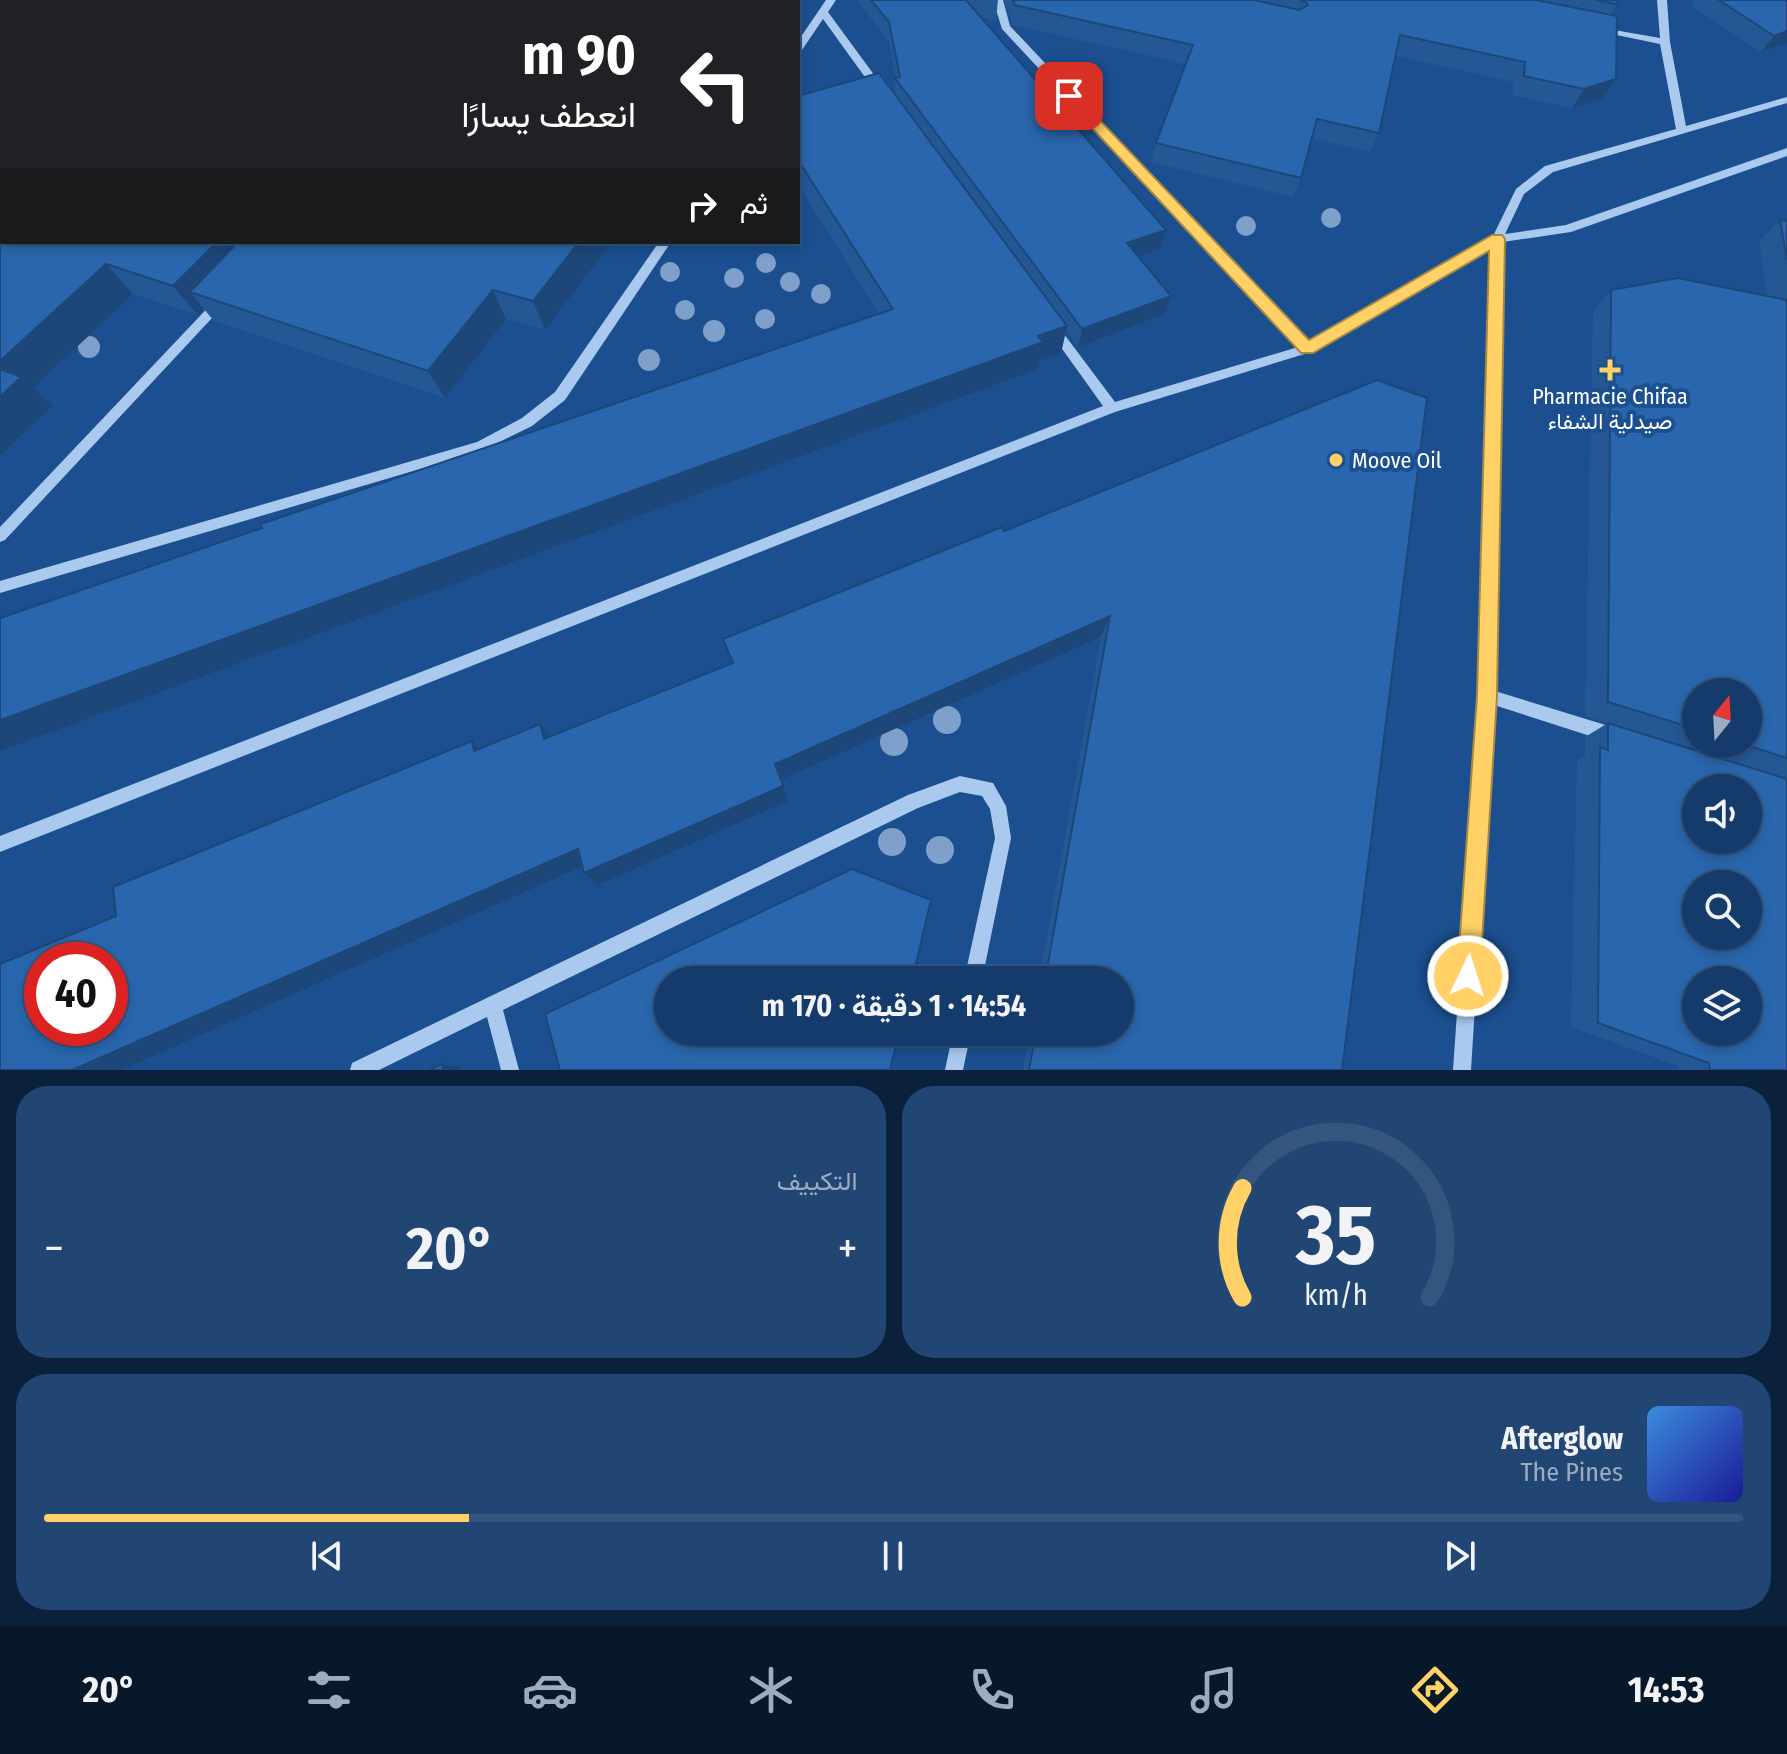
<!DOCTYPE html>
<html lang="ar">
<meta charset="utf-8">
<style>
:root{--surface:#143b6b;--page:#214673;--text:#f1f3f6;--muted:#9dadc1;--line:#33557e;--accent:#ffd166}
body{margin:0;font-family:"Fira Sans Condensed",Vazirmatn,sans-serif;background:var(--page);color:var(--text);direction:rtl;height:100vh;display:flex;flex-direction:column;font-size:30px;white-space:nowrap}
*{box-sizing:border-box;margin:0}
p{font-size:26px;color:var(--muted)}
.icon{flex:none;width:44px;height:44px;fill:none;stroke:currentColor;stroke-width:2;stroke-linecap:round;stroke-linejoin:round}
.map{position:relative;height:1070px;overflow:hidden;direction:ltr}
.side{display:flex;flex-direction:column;gap:16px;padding:16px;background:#0b203b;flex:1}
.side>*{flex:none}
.hud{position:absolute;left:0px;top:0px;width:800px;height:244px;box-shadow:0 4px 12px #0003,0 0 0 2px var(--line);direction:rtl;background:#202124;color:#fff;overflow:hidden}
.needle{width:52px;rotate:18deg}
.buttons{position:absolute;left:1682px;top:678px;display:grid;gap:16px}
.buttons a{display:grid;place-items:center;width:80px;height:80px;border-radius:50%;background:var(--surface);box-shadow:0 4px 12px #0003,0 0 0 2px var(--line);font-size:40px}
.speed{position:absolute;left:24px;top:942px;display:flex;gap:16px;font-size:40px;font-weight:700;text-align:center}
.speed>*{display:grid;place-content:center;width:104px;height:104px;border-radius:50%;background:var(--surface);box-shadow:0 4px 12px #0003,0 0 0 2px var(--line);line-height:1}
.speed .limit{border:12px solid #d22;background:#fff;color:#111}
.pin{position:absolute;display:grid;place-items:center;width:68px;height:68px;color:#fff;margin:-34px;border-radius:16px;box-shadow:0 4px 12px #0006}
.me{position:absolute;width:88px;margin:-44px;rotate:4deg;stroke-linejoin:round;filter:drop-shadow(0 0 6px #0008)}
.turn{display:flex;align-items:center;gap:28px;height:168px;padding:0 32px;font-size:36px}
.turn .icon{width:104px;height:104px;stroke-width:2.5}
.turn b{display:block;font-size:56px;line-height:68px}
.then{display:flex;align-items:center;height:76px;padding:0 32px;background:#0003;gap:16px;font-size:30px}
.big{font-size:60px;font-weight:700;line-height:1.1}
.side .tile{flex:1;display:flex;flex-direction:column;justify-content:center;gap:12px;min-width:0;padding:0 28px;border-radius:32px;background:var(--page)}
.side .dial{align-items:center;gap:0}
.dial svg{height:208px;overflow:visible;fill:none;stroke:var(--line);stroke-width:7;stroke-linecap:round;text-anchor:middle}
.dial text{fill:var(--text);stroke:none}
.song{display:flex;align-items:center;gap:24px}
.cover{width:96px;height:96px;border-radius:12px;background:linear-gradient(135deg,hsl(210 70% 55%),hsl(240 70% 35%))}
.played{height:8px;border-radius:4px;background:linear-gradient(90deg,var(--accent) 25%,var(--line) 25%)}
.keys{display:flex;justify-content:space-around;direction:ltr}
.heat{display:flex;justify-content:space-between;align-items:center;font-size:44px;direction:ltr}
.side .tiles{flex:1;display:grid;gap:16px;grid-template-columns:1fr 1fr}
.tile:last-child{grid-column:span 2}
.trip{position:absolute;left:654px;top:966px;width:480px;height:80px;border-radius:40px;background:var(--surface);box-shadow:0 4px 12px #0003,0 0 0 2px var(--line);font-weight:700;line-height:80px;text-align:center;direction:rtl}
.dock{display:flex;height:128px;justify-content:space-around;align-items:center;background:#08182b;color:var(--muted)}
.dock .icon{width:56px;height:56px}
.dock .current{color:var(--accent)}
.dock b{font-size:36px;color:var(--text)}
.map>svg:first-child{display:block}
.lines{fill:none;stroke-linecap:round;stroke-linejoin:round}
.minor{fill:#a9c9ee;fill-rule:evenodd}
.tree{fill:#7ea0ca}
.wall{fill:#245895;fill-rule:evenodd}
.shaded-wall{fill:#1d4779}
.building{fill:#2a66ad;stroke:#1d4779;stroke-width:2;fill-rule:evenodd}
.route{fill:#ffd166;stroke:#a68842;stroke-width:2}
.poi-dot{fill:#ffd166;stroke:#1b4f8f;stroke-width:3}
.labels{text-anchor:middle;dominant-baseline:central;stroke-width:8;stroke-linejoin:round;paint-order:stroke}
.poi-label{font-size:22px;fill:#fff;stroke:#1b4f8f}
</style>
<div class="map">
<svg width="1787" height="1070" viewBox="0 0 1787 1070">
<rect width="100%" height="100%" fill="#1b4f8f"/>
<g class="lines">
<!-- minor -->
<path class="minor" d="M826,0h10l-8,12 55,75v4h-8l-52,-72 -21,31 -4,1v-10z
M993,0h10l7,26 298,316 185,-106 23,-47 29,-23 131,-37 -16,-85 -63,-13v-4l63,11 -3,-38h10l3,42 16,84 101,-29v6l-234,69 -29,22 -19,40 61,-9 221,-77v8l-216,76 -68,10 -8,449 117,36 6,3 2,5 -2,5 -6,3 -118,-38 -23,365h-18l26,-374 12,-448 -180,104 -196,60 -1115,440v-16l1103,-430 -53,-74 -2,-3 2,-3h8l57,76 183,-55 -296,-318z
M659,242h12l-106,158 -33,26 -51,25 -481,142v-12l477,-139 45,-24 33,-26z
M222,296l4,1 2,3 -2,3 -221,237 -5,2v-15l218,-230z
M960,776l33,7 13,23 5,32 -29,142h-18l31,-142 -5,-29 -8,-13 -22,-4 -42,16 -415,202 16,60h-18l-14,-53 -108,53h-29l2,-7 556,-268z
M953,1032h18l-8,38h-18z"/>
</g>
<!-- trees -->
<g class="tree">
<circle cx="1331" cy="218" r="10"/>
<circle cx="1246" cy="226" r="10"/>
<circle cx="766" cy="263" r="10"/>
<circle cx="670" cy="272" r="10"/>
<circle cx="734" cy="278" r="10"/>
<circle cx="790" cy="282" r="10"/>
<circle cx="821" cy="294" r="10"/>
<circle cx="685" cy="310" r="10"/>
<circle cx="765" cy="319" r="10"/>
<circle cx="714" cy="331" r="11"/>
<circle cx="89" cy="347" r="11"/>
<circle cx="649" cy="360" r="11"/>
<circle cx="947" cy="720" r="14"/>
<circle cx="894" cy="742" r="14"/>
<circle cx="892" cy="842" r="14"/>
<circle cx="940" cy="850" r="14"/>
</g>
<!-- wall -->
<path class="wall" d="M857,0h141l-2,21 -15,-4 179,232 -22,7 27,58 -87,33 -12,-17 -5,23 -22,8 -1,8 -1038,382v-133l879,-304 -81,-130v-88l97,-2v-16h1l-7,-36z
M1004,0h614l-1,4 -6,11 5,64 -14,20 -30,9 -60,-13 2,-13 -118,-26 -17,77 -9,19 -58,-14 -11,40 -8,19 -142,-35 5,-19 30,-79 -173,-39z
M1696,0h91v43l-26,9 -69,-46z
M1780,220l7,1v849h-109v-4l-107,-39 6,-267 8,-4v-19l23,-14 24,8 -47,-15 8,-404 18,-22 156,6 -8,-54zM1696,692l52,52h-52z
M2,242h610l-67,88 -39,-11 -61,79 -231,-77 -10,-12 -6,6 -65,-21 -100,94 20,17 -53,51z
M1377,380l-35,690h-319l7,-38h90v-52h-81l62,-343 -320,142 7,22 -190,84 -14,-12 -2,-7 -466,50 356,-175 8,8 60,-25 11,12 180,-72 -8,-25 281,-108z"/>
<!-- shaded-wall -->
<path class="shaded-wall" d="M0,0h11l-3,2h-6v4l-2,2z
M767,0h27l-1,2h-27z
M1787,31v12l-26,9 13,-16z
M1616,79l-14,20 -30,9 12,-19z
M1166,230l-6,19 -38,13 5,-19z
M217,242h35l-62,50 14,17 -6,6 -25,-29z
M579,242h33l-67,88 -12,-29z
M106,264l27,30 -100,94 20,17 -53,51v-95z
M493,290l13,29 -61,79 -17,-27z
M1171,296l-6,18 -87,33 4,-18z
M1067,326l-6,27 -22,8 -1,8 -1038,382v-31z
M1110,616l-9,21 -321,143 -5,-16z
M540,724l15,18 -11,-3z
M472,741l18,17 -16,-7z
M783,786l5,15 -190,84 -14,-12z
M578,849l14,13 -471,208h-49z
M442,1064l18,3v3h-17z"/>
<!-- building -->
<path class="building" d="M110,0h657l-1,2h-658z
M871,0h95l200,230 -39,13 44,53 -89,33 -187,-251 5,-1 -11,-55z
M1013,0h241l45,10 9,-5 -2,-3 -7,-2h237l81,16 -1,63 -32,10 -60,-13 1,-14 -125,-27 -21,98 -62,-14 -16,59 -145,-35 37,-98 -178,-40z
M1596,0h22l-1,4z
M1719,0h68v31l-13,5z
M0,34h2v208h215l-44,44 -67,-22 -106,97z
M879,73l188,253 -29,10 5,6 -1043,378v-102l262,-90 -1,-4 632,-215 -95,-149v-64z
M1780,220l7,1v39z
M238,242h341l-46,59 -40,-11 -65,81 -238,-79z
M1678,278l109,22v458l-44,-14h5v-52h-52v37l-88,-27 3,-412z
M0,369l21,8 -21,20z
M1377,380l50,18 -85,672h-313l7,-38h84v-52h-75l65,-364 -335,148 8,22 -199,87 -6,-24 -506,221h-72v-106l116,-48 -3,-29 359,-146 2,10 66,-27 4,15 189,-76 -10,-24 279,-112 2,4zM42,960h68v68h-68z
M1608,723l179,56v291h-77l-1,-7 -111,-40 2,-276 8,3zM1696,788h52v52h-52zM1696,884h52v52h-52zM1696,980h52v52h-52z
M852,869l79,31 -19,80h-244v52h231l-9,38h-330l-15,-56z
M442,1064l1,6h-14z"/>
<!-- route -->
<path class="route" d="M1069,91l5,2 235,247 183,-105h10l3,4 -8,457 -17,280 -4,9 -8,3 -8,-3 -3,-9 20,-280 12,-445 -176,102h-12l-236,-254v-6z"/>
<!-- markers -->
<g class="poi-dot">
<path d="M1606 358h8v8h8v8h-8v8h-8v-8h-8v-8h8z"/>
<circle cx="1336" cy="460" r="8"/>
</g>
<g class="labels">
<!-- poi labels -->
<g class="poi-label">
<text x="1610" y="396">Pharmacie Chifaa<tspan x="1610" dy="25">صيدلية الشفاء</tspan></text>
<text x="1352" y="460" text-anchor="start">Moove Oil</text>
</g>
</g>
</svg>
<div class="buttons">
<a><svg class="needle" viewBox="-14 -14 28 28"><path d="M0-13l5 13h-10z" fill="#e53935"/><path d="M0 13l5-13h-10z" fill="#9dadc1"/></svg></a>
<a><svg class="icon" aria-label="sound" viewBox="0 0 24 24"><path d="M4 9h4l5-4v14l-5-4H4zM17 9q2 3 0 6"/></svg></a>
<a><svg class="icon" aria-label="search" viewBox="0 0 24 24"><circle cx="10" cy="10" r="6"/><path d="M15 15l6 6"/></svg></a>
<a><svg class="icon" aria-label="layers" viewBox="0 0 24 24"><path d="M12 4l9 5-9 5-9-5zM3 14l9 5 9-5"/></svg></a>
</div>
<div class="speed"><div class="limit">40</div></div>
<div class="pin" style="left:1069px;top:96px;background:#d93025"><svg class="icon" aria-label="arrive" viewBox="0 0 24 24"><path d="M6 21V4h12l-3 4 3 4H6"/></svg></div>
<svg class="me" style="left:1468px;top:976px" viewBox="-20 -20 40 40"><circle r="17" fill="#ffd166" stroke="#fff" stroke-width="3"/><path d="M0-11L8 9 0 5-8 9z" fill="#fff"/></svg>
<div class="trip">14:54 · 1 دقيقة · 170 m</div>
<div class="hud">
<div class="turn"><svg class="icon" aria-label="left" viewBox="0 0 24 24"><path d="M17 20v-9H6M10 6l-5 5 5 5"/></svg><div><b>90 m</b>انعطف يسارًا</div></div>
<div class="then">ثم<svg class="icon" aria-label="right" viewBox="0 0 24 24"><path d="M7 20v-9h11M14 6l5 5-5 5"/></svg></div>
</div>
</div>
<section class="side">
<div class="tiles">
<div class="tile dial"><svg viewBox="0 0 100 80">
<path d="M14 69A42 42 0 1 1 86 69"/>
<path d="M14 69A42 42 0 0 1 14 27" stroke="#ffd166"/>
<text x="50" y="56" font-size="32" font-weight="700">35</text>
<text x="50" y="72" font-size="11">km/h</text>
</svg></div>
<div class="tile"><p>التكييف</p>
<div class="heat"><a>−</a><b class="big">20°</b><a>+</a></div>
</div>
<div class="tile">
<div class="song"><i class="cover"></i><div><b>Afterglow</b><p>The Pines</p></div></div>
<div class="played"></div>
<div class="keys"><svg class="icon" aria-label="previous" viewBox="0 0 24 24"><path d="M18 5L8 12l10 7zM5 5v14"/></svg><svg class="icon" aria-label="pause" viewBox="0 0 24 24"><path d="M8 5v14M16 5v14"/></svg><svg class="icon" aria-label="next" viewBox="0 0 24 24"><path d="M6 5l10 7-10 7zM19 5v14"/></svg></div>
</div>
</div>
</section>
<nav class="dock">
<b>14:53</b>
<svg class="icon current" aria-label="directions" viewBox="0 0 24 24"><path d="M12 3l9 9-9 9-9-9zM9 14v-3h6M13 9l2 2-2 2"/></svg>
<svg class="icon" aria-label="music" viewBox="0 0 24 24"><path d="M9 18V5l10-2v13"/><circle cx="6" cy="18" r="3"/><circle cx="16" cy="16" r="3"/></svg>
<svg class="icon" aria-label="phone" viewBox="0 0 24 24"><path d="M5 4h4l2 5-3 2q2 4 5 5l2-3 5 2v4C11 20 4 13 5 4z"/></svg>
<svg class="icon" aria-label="climate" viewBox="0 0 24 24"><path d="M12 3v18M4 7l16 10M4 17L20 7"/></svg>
<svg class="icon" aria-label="car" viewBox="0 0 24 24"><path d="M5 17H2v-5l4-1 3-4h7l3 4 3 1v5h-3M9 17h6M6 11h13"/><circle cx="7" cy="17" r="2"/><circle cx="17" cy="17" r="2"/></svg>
<svg class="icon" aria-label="filters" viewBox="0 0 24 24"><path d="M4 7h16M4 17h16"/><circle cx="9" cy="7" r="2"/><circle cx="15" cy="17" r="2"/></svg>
<b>20°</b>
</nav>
